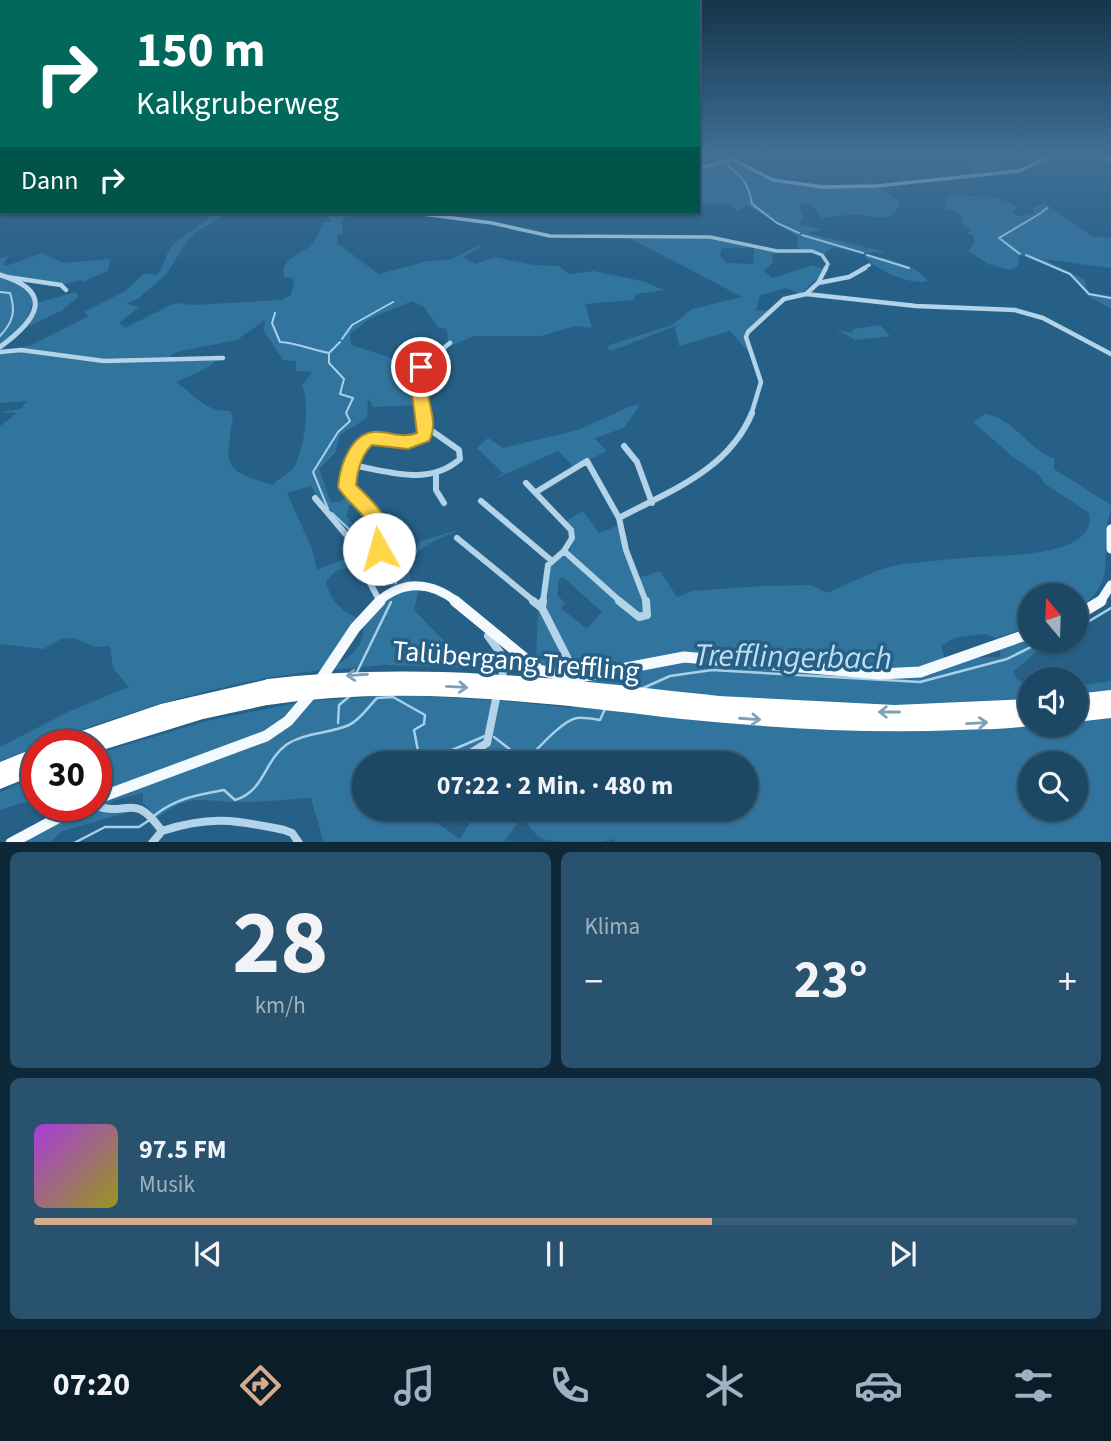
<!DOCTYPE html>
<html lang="de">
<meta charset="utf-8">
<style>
:root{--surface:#1c4865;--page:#29526e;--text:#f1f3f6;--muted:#a0b2bf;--line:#3a6079;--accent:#d6ab8b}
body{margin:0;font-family:"Source Sans 3",sans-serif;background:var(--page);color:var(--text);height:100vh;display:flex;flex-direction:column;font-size:26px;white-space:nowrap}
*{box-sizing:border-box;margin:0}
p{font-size:23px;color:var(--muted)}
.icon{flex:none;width:38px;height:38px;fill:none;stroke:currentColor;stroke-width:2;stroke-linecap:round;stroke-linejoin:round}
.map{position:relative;height:842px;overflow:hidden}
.drawer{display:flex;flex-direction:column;gap:10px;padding:10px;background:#0f2838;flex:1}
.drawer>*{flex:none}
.guide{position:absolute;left:0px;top:0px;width:700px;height:214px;box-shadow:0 2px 5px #0004,0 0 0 2px var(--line);background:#00695c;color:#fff;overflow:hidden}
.needle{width:46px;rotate:341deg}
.controls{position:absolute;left:1018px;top:583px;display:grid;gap:14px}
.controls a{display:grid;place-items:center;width:70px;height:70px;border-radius:50%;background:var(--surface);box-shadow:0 2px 5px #0004,0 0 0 2px var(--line);font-size:35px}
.speed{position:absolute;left:21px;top:730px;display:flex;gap:14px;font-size:35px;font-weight:700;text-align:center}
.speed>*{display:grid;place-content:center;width:91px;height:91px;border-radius:50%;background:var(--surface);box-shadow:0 2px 5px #0004,0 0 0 2px var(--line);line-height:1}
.speed .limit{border:10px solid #d22;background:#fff;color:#111}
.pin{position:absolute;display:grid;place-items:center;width:60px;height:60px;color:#fff;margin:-30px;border:4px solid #fff;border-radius:50%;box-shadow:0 2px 7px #0007}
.me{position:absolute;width:77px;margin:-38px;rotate:353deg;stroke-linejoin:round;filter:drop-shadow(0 0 5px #0008)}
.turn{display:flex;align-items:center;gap:24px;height:147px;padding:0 21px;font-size:32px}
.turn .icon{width:91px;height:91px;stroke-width:2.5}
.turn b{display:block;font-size:49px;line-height:60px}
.then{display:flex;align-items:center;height:66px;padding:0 21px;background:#0003;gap:14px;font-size:26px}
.big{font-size:52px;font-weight:700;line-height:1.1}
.drawer .widget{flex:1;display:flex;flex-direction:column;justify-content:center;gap:10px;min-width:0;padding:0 24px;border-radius:10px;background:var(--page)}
.drawer .dial{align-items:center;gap:0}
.dial b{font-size:91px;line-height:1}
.song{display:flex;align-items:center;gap:21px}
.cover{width:84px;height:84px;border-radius:10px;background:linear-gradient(135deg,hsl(280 70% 55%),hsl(60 70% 35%))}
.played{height:7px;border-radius:4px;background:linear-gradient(90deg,var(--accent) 65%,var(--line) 65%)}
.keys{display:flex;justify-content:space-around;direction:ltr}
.heat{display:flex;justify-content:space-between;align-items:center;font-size:38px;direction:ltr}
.drawer .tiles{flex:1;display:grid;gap:10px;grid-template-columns:1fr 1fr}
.widget:last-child{grid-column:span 2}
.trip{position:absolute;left:352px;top:751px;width:406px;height:70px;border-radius:35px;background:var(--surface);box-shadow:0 2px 5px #0004,0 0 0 2px var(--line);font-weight:700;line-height:70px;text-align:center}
.menu{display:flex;height:112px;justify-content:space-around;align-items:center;background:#0b1d28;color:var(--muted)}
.menu .icon{width:49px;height:49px}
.menu .current{color:var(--accent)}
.menu b{font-size:32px;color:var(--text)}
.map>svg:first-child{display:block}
.green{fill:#31749e;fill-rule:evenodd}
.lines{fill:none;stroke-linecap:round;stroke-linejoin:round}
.stream-far1{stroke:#a6d0e9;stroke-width:2}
.stream{stroke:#a6d0e9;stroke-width:2.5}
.minor-far3{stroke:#b2d3e8;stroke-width:3.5}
.minor-far2{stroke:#b2d3e8;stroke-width:4.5}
.minor-far1{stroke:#b2d3e8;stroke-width:6}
.minor{stroke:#b2d3e8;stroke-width:8}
.tertiary{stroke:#b2d3e8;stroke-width:5}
.primary-far1{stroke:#f4f9fe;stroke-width:9}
.primary{stroke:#f4f9fe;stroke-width:11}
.motorway{fill:#fff;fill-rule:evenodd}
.motorway-bridge{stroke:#fff;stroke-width:14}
.oneway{stroke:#7da0b7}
.route{fill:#ffd54a;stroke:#a68a30;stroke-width:2}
.labels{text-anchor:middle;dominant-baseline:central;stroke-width:7;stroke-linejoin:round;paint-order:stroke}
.near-street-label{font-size:28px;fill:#fff;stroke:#266087}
.near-water-label{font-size:32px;font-style:italic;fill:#bdddf0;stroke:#266087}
</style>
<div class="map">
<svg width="1111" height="843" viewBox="0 0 1111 843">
<rect width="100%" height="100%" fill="#266087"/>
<!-- green -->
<path class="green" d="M698,155l38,2v3c48,29 82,30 137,22l27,20 -6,12 -11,4 -27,-4 -35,4 -10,-15 -12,1 4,13 -3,7 23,6 -14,2 2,2 75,18 -21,1c22,7 48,9 63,28 -17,5 -56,-12 -65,-27l-30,-7 -10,8 -25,-6 -1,-13 -50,-31 -9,6 -12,-8 -28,1z
M919,155h44l20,8 30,5 -41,6 -3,-10z
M949,195l45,2 25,10 -7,5 4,4 19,-3 -3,-5 13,-5 47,33 19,2v30l-68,-9 41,20 5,14 22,3v13l-24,-14 -15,-19 -53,-22 -1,12 -8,4 -22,-6 -20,-13 7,-10 -2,-6 -6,-1 4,-5 -9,-6v-8l-11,-5h-10l6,-1 -3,-10z
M213,212l15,1 -31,18 -12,13 -19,31 -27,23 -13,6 13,3 -20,16 6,5 50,-25 18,2 88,-5 10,-5 3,-13 -2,-4 -8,-1c-4,-21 18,-21 29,-34 5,-6 7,-15 10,-21h8l-6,-10 24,2 -7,6v14l-4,1 -1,8 42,31 49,-13 21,-1 31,-15 2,1 -19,11 12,7 20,-7 38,8 25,1 11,8 24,-3 49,10 22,9 -27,4 -4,6 -48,4 7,24 -17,-2 -34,10h-67l-21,9 -5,-3 -1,-13 -9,-2 -14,-20 -12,-6 -43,18 -19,15 1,11 69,22 -4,10 4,28 -47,2 -5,-9 -1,20 -27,17 -5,18 -16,16 12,33h9l11,-8 2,2 -7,20 11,13 7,18 8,4 5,-3 -9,15 -13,-10 -8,-20 -22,-21 -14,-26 -24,7 25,56 5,21 36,-15 7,8 -24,8 -10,10c4,19 14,29 32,37l-36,52c-112,13 -219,49 -322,91v-14l70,-36 59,-24 -16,-19 -3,-22 -15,1 -21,-9 -13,1 -18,10 -43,-5v-218l17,-13 -17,-1 21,-3 6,-8 -27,2v-50l31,-8 56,-28 1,-2 -4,-3 41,-21 20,-18 12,2c8,-9 8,-22 16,-30 12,-13 32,-19 40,-33zM265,320l-1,11 19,29 13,1v10l16,1 -10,14c9,16 2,66 -8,81 -6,8 -15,10 -21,18 -53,-15 -47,-20 -40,-70l-3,-4c-25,1 -35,-16 -54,-29l29,-13 14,-10h-141l91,-2 7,-5 61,-12z
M626,236h72l82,16 -8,3 1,7 -9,9 9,7 39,-13 14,5 -25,24 -15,-6 -26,7 -4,16 18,-1 -29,22 6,23 -21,-24 -51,15 -4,-20 -64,25 -4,-4 5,-3 60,-19 20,-16 50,-12zM722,248h32l-1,16 -27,-1 -6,-7z
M42,253l22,10 46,-4 -2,12 -26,11 -1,-2 -18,5 -63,-12v-15l9,-2 -6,8 3,2z
M0,276l22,8 10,10c2,25 -15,37 -32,52z
M76,292l2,5 -17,14 -36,17 11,-25z
M880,325l10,11 -34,4 -21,-11 17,4 2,-4z
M640,405l-16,23 -30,10 13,13 -33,16 -16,-16 -64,28 9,-6 -26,-25 11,-10 15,10 75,-18 53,-24z
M985,414c25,2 45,36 69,45v10l57,36c0,10 -5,17 -5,26 -1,43 5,53 -30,80v-16h-45l-1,31 -33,12 -13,-4 -30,4 -13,8 6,19 22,-7 29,-1 3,-1 -2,-6 32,-12 7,3 4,6 -29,25 4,7 14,8v37h45v-38l35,-5v161l-495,1 -2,-4c-13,4 -25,3 -38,3 -33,0 -42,-1 -55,-33l225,-1v-45h-288c46,-21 28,-24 39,-63l75,8 5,-37 -31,-61 4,-44 11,-9 8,1 67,60 14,-2 1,-4 -13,-34 22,-7 17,26 15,-6 70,-5 49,-1 16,8 54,-24 21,-5c25,-2 51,-6 77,-7 25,-2 120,0 110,-44l-44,-29 -6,-9 -26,-18 -40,-35zM563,577l39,35 -15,17 -26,-21 4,-5 -8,-8 2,-16zM1031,763h45v45h-45z
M583,511l16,22 18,-7 30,80 -2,9 -10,-3 -66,-60 4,-10 -7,-21z
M458,530c-21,11 -55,19 -47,51l-20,6 -11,-17 -8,-4 3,-7 25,7 21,-25z
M419,587l-5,23 57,58 -88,-3 -53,5c22,-17 34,-18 34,-50l26,-25z
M538,609l28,52 1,12 -31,-10z
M401,695l92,5 -4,38 -45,25h-80v45l68,1 2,12 26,18 18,-30h38l3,12 -15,21 -180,1 -13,-45c-25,1 -52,5 -76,4 -37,-1 -44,-9 -78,16l-14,-15v-10l-31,8 -1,3h-10l149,-58 59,-45z
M301,702l-27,25 -178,67v-40l110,-33z
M37,776v26l-16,1 -21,7v-18z
M85,808l52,2 -75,21 -12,11 -33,1z"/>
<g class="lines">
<!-- stream-far1 -->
<path class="stream-far1" d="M720,155l8,3
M957,155l11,4
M1105,155l6,2
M729,161l-1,5c15,10 21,20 24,38l25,19 22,10
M1042,212l5,-4
M507,215l4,-3
M802,235l61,18
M1020,254l-21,-16 42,-25
M867,255l42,13
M1026,255l44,19 19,20 22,4
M0,292l10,1c6,19 3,29 -10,43
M275,313l-3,10 8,19c18,1 31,8 49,11
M342,339l10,-14 41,-23
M328,509l-15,-37 25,-40 12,-11 -4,-8 7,-15 -13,-4 4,-15 -15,-16v-10l11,-11
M332,513l20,19 1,7
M361,555l10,6
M376,563l14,8 6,12"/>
<!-- stream -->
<path class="stream" d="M1076,629l35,-21
M356,674l35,-72
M641,689l29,-13 42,-6 208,12 87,-23 38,-19
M338,723l1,-18 11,-9
M494,737l18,14v12
M524,763c11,-11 38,-43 53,-45 7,-1 16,1 23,2l5,-11
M155,815c22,-17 42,-20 69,-25l11,10c29,-8 29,-39 51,-55 19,-13 43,-11 63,-20 11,-5 20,-19 28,-27l16,-1 32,18 -1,9 -10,6 5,26h19l47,-20
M74,843l31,-16h34l9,-6"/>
<!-- minor-far3 -->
<path class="minor-far3" d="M1093,155l18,5
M698,169l34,-10 41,21 50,7 53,-1 143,-15 35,-16
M407,212l85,11 58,13 160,1 67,14h35l10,4 6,9 -3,5
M862,269l7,-4"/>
<!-- minor-far2 -->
<path class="minor-far2" d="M7,277l54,8 5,5
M818,283l8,-15
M806,294l110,12 99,4 28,8 68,36
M0,352l21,-2 83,11 119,-3
M418,372l20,-1
M424,415c-7,-46 -11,-42 26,-72
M751,415l10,-33 -15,-45 2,-5 36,-33 22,-5 12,-11 31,-6 16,-9"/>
<!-- minor-far1 -->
<path class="minor-far1" d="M624,446l13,16 15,41
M351,465c38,6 77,22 109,-6l-1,-9 -27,-19h-5
M436,475v15l8,13
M526,483l45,47 1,8 -8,13
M536,492l51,-31 32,57
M315,498l33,39 11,23 10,7
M481,501l71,60
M619,518c50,-27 109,-47 133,-105
M619,518l7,32 20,52
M457,538l78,64
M379,600l-11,-21c1,-12 7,-20 11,-31 10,-27 -17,-44 -32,-61 1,-18 6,-36 22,-46l36,1 18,-5 4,-6 -3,-18
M543,602l5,-37 16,-14 57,51"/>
<!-- minor -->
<path class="minor" d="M533,601l9,7
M543,601l-1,7 28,55 2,16
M619,601l20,16 8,-2 -1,-14
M488,636l16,22 -2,23
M454,763l33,-20 10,-49
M94,805c34,14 38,-16 68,26l-10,12
M518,808l3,10
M162,831c48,-16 74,-11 122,-1l8,3 7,10"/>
<!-- tertiary -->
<path class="tertiary" d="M0,275c56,17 37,45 0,72"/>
<!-- primary-far1 -->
<path class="primary-far1" d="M1111,529v20
M378,602c25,-22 53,-21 79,0
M1100,602l11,-17"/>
<!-- primary -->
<path class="primary" d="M455,601l84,69 35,8 110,-21 196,17 40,-2 111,-39
M1076,616l25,-15
M319,682l36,-54 25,-27
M96,799l170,-63 22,-15 24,-28
M11,843l71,-38"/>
<!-- motorway -->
<path class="motorway" d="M269,679l5,2 2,5 -2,5 -4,1 4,6 -2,5 -5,2 -64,14 -107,33v-6h-12l1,-2 -5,2h-29l2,-5 5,-2 103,-35z
M1111,690v14l-35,4v-14z
M718,696l177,9 136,-6v25h4c-19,6 -54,5 -75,6 -93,4 -186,-2 -278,-11l-5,-2 -2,-5 2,-5 5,-2 32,3 -3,-5 2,-5z
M1111,704v14l-35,4v-14z
M37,747v27l-37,15v-27z"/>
<!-- motorway-bridge -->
<path class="motorway-bridge" d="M269,686c151,-18 298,0 449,17
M267,698c140,-21 276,-2 415,14"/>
</g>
<!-- one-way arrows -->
<defs><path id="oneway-shaft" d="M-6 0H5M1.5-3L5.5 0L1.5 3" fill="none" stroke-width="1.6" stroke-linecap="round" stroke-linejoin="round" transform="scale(1.75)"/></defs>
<g class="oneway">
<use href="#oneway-shaft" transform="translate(357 675) rotate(176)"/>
<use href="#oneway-shaft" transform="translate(457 687) rotate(3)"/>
<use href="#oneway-shaft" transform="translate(889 712) rotate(-180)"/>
<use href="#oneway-shaft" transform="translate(750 719) rotate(4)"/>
<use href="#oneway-shaft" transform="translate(977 723) rotate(-3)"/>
</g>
<!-- sky -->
<linearGradient id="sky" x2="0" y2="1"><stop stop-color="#15354a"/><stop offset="0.57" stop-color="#416f96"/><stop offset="1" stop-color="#416f96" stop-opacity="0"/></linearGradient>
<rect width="1111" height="273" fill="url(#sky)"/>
<!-- route -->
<path class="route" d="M421,362l8,5c-10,25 13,51 0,74l-21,8 -36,-4c-10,9 -15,26 -16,40 20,20 44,39 29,70h-13l-3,-6c11,-31 -18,-39 -31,-62 2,-23 14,-58 42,-55 14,1 24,6 37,1l-7,-56 6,-13z"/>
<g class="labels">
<!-- near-street labels -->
<g class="near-street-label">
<text transform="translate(516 661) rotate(5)">Talübergang Treffling</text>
</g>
<!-- near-water labels -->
<g class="near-water-label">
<text transform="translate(793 657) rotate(1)">Trefflingerbach</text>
</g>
</g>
</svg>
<div class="controls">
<a><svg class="needle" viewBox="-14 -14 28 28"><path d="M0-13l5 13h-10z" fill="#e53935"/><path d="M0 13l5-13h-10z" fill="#a0b2bf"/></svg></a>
<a><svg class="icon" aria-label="sound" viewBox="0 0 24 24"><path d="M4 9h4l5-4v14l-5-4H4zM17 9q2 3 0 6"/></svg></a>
<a><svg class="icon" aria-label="search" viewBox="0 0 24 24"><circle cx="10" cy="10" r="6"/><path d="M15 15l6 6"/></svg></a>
</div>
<div class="speed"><div class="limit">30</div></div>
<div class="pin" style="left:421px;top:367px;background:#d93025"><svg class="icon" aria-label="arrive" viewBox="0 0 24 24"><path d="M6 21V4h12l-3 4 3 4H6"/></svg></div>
<svg class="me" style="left:379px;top:549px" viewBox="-20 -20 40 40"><circle r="19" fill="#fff"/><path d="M0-13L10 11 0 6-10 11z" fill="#ffd54a"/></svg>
<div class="trip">07:22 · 2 Min. · 480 m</div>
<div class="guide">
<div class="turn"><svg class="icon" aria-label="right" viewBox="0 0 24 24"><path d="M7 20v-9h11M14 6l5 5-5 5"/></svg><div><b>150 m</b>Kalkgruberweg</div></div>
<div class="then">Dann<svg class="icon" aria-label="right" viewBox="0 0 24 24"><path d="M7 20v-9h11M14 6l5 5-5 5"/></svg></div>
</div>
</div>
<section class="drawer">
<div class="tiles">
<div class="widget dial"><b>28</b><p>km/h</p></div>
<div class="widget"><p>Klima</p>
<div class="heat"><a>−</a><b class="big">23°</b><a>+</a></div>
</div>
<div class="widget">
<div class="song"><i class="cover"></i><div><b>97.5 FM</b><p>Musik</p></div></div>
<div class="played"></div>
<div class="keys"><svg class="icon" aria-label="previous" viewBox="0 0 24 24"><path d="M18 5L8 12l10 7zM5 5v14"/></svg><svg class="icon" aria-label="pause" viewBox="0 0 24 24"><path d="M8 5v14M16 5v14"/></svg><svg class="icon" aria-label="next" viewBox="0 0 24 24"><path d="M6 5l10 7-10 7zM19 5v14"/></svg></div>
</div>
</div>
</section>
<nav class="menu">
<b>07:20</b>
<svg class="icon current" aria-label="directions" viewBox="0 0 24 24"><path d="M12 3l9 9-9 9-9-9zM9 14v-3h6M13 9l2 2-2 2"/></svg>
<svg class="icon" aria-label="music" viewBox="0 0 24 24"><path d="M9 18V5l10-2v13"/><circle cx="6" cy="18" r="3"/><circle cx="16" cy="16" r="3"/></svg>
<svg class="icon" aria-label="phone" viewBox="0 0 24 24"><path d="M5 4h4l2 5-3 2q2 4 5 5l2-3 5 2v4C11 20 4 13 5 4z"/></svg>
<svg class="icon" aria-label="climate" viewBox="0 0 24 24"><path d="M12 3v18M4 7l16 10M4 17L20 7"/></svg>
<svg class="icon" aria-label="car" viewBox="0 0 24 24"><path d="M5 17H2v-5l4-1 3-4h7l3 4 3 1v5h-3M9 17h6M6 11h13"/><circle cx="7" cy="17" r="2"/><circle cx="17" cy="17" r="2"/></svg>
<svg class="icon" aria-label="filters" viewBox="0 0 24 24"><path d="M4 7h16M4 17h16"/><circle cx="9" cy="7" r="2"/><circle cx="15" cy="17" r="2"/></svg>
</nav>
